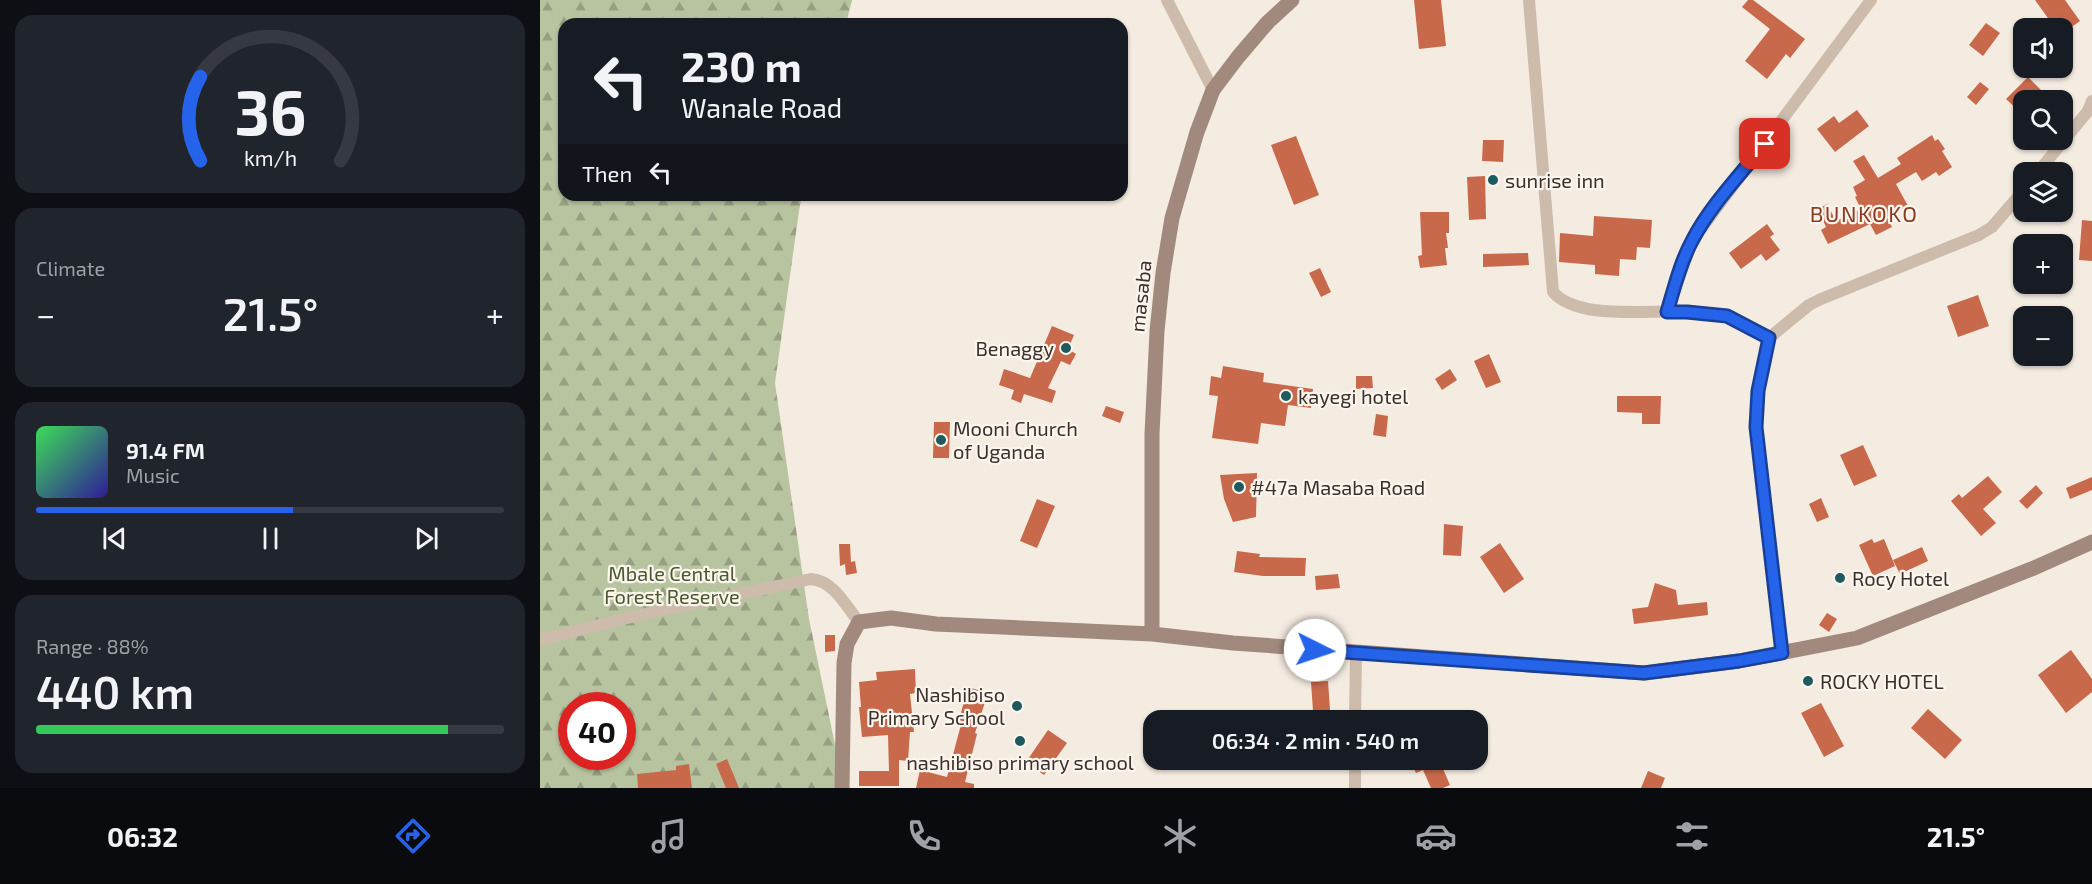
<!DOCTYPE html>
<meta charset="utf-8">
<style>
:root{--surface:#171b24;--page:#20242c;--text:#f1f3f6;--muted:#9ea1a6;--line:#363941;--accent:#2563eb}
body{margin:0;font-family:"Exo 2",sans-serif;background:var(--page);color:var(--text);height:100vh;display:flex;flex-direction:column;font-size:22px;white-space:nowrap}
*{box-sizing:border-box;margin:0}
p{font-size:20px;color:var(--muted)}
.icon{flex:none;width:33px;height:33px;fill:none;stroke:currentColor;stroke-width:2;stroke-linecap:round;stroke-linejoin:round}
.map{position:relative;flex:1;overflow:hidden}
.details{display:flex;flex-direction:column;gap:15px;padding:15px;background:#0d0f14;width:540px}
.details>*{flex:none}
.top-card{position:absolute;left:18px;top:18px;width:570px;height:183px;border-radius:18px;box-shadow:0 2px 4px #0004;background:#171b24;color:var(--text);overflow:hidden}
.tools{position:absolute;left:1473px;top:18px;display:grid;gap:12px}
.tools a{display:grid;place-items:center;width:60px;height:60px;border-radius:12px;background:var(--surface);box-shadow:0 2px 4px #0004;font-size:30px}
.speed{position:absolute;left:18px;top:692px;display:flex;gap:12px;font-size:30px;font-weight:700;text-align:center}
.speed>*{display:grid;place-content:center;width:78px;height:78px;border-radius:50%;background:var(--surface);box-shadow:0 2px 4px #0004;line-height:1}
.speed .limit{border:9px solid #d22;background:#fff;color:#111}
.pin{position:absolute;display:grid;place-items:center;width:51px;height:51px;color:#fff;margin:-26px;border-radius:12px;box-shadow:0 3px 9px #0006}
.me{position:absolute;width:66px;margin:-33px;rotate:94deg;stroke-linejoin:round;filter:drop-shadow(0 0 4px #0008)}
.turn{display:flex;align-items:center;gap:21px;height:126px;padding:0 24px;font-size:27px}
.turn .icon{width:78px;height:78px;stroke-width:2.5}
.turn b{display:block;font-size:42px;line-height:51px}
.then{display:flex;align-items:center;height:57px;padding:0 24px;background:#0003;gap:12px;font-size:22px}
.big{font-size:45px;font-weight:600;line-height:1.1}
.details .widget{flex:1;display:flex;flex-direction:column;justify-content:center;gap:9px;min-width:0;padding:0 21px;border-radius:18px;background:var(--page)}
.details .dial{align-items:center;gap:0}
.dial svg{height:156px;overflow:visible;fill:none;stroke:var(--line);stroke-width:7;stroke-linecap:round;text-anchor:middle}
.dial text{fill:var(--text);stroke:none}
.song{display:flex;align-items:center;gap:18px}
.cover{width:72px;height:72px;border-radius:9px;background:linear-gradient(135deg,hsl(130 70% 55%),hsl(250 70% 35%))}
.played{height:6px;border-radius:3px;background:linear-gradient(90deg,var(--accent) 55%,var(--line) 55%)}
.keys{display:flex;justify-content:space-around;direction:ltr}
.heat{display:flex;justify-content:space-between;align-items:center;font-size:33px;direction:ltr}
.charge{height:9px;border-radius:4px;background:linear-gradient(90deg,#34c759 88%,var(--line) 0)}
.trip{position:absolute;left:603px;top:710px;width:345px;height:60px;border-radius:18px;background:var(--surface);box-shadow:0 2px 4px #0004;font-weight:600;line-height:60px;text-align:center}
.menu{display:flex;height:96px;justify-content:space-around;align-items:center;background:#090b0e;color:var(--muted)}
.menu .icon{width:42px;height:42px}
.menu .on{color:var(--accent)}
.menu b{font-size:27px;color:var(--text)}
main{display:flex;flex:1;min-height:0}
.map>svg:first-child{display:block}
.forest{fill:url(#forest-firs);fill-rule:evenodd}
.building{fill:#c8694b}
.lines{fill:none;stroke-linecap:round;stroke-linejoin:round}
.street{stroke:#cdbbac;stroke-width:12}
.secondary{stroke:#a18a7d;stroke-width:15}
.route-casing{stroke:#184099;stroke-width:15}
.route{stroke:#2563eb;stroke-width:10}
.poi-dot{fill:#1f5a5e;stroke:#fbf5ee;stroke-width:2}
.labels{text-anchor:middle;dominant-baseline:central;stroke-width:4.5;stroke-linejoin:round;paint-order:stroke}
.poi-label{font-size:20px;fill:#3b302b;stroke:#fbf5ee;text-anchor:start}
.street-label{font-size:20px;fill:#3b302b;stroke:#fbf5ee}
.park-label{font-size:20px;fill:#4a5a2e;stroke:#fbf5ee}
.quarter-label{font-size:22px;letter-spacing:1.5px;fill:#8c3b22;stroke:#fbf5ee}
</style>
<main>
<section class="details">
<div class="widget dial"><svg viewBox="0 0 100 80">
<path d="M14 69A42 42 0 1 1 86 69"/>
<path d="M14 69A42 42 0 0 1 14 26" stroke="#2563eb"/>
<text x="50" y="56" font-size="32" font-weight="700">36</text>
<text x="50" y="72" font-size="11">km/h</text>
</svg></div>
<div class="widget"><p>Climate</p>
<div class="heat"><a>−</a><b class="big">21.5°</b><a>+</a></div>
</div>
<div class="widget">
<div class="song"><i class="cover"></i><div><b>91.4 FM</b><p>Music</p></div></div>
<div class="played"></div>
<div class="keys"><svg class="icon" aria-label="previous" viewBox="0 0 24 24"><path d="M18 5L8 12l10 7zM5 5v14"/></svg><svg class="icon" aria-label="pause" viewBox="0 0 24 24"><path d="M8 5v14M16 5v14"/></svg><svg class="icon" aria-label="next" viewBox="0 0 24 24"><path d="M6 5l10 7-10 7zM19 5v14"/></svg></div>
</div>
<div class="widget"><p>Range · 88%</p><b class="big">440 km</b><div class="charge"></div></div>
</section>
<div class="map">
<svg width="1552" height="788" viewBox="0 0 1552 788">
<defs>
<pattern id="forest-firs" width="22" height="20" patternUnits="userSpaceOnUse" patternTransform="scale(1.5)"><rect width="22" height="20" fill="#b8c4a0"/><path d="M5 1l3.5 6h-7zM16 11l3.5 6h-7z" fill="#97a083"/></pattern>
</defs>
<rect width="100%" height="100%" fill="#f4ebe1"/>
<!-- forest -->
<path class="forest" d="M0,0h312l-6,24h-282v171h238l-3,16 -24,172 34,236 35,169h-304zM32,705h50v51h-50z"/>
<!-- building -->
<path class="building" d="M874,0h27l5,46 -27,3z
M1208,0h5l52,39 -15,19 -4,-4 -19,25 -22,-18 25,-32 -28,-22z
M1495,0h30l15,21 -18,13v-6h-7z
M1446,23l14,10 -17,23 -14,-11z
M1488,77l14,14 -9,9h-9v16l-18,-17z
M1440,82l9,7 -13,16 -9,-8z
M1317,110l12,16 -34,26 -18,-23 17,-13 5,7z
M1392,135l3,6 3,-2 7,10 -3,2 10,16 -13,9 -3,-4 -14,9 -6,-9 -20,12 12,22 -21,11 5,10 -16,8 -6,-11 -42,20 -7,-14 5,-3 -8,-18 9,-5 9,17 25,-12 -6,-12 2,-1 -4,-9 12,-7 -12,-19 11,-6 14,23 23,-14 -4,-6z
M756,136l23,59 -25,10 -23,-60z
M943,140h21l-1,22 -21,-1z
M945,176l1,43 -17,1 -2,-43z
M880,212h29v21h-3l2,15h-3l2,17 -27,3 -2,-12 4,-1z
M1054,216l58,4 -2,28 -13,-1 -1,13 -16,-1 -1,17 -24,-2v-9l-36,-3 1,-29 33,3z
M1542,220l10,1v40l-13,-1z
M1227,224l7,10 -4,3 10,13 -14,11 -5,-7 -20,15 -12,-16z
M988,253l1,12 -46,2v-13z
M780,268l11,24 -10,5 -12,-24z
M1438,295l11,31 -31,11 -11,-31z
M512,326l22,9 -6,14 8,5 -6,11 -9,-4 -13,27 8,3 -4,12 -28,-9 -3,9 -10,-4 3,-9 -15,-5 5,-16 26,9z
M949,354l12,28 -15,6 -12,-27z
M683,366l41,7 -1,9 50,7 -2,19 -23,-3 -3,21 -24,-3 -3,21 -46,-6 6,-42 -9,-1 2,-19 10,2z
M910,369l7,11 -15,10 -7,-11z
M816,376h16l1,12 -17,1z
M1077,396h44l-1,28h-18v-11l-25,-1z
M566,406l18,6 -4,11 -18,-7z
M836,414l12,2 -2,21 -13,-2z
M394,422h16l-1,36h-16z
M1323,445l14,31 -23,10 -14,-31z
M717,473l-1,44 -23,5 -9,-23 -4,-24z
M1448,476l14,16 -19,17 13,14 -15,13 -30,-35 8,-7 3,4z
M1552,477v13l-22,9 -4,-11z
M1496,485l7,8 -16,16 -8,-8z
M1281,498l8,19 -12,5 -8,-18z
M497,499l18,7 -18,42 -17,-7z
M904,524l19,2 -2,30 -18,-1z
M1332,539l2,4 10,-4 11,27 -22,10 -14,-31z
M960,543l24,36 -20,14 -24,-36z
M299,544h11l1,18 4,-1 2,12 -11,2 -1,-11 -5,2z
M1382,547l6,14 -28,13 -7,-14z
M697,551l23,3 -1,3 47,1 -1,18h-42l-29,-4z
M798,574l2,14 -24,2 -1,-14z
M1115,583l21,7 2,15 29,-3 1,13 -74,9 -2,-15 16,-2z
M1287,613l10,6 -8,13 -10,-7z
M285,635h10v16l-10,1z
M1531,650l21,29v13l-26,21 -28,-38z
M375,669l1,24 -6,1 4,38h-4l-2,29 -9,-1v26h-40v-15h30l-1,-36 -26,2 -3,-30h2l-2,-25 18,-2 -1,-8z
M788,681l2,29 -17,1 -2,-29z
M428,687l20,6 -13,40 2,1 -12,48 9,2v4h-58l4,-18 27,7 15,-56 -3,-1z
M1281,703l23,43 -20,11 -23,-44z
M1388,709l34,31 -17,19 -34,-31z
M508,730l19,13 -23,32 -18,-13z
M53,756h31v2l-36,12 -4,-11z
M187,759l12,29h-13l-10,-24z
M869,759h37l-6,3 10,23 -7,3h-12l-8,-18 -7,3z
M149,764l3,24h-54l-1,-14 39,-4v-4z
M1108,771l17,7 -4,10h-20z"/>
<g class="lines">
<!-- street -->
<path class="street" d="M627,0l46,90
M989,0l24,292c32,36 129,9 175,25 14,5 27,14 41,21
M1498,172l50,-61 4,-10
M1127,312l25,-71 179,-241
M0,640l95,-24 176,-37c23,2 34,26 48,43
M1242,653l-26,-226 2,-36 11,-53 40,-33 12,-6 158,-64 13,-8 32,-37
M815,720l1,-67
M815,759v29"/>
<!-- secondary -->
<path class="secondary" d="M612,634v-200l5,-103 6,-58 9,-55 25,-86 16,-42 25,-33 30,-35 24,-22
M302,788l2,-125 3,-19 12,-22 32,-4 45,6 216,10 81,9 411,30 95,-12 118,-23 177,-70 58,-26"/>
</g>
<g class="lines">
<defs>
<path id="route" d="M775,650l329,23 95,-12 43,-8 -26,-226 2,-36 11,-53 -42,-22 -40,-4h-20c7,-23 13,-49 25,-71 18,-35 48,-66 73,-97"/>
</defs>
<!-- route casing -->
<use href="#route" class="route-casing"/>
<!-- route -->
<use href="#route" class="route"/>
</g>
<!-- markers -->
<g class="poi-dot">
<circle cx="953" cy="180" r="6"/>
<circle cx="526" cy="348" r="6"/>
<circle cx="746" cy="396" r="6"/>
<circle cx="401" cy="440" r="6"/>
<circle cx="699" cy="487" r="6"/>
<circle cx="1300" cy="578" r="6"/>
<circle cx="1268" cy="681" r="6"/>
<circle cx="477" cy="706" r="6"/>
<circle cx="480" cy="741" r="6"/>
</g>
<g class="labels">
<!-- poi labels -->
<g class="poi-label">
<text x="965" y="180">sunrise inn</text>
<text x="514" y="348" text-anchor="end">Benaggy</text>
<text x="758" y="396">kayegi hotel</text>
<text x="413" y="428">Mooni Church<tspan x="413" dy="23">of Uganda</tspan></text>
<text x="711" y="487">#47a Masaba Road</text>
<text x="1312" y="578">Rocy Hotel</text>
<text x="1280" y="681">ROCKY HOTEL</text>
<text x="465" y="694" text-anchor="end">Nashibiso<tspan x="465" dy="23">Primary School</tspan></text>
<text x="480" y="762" text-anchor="middle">nashibiso primary school</text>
</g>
<!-- street labels -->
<g class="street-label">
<text transform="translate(600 296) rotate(-84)">masaba</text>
</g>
<!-- park labels -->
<g class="park-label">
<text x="132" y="573">Mbale Central<tspan x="132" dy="23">Forest Reserve</tspan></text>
</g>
<!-- quarter labels -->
<g class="quarter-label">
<text x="1324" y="213">BUNKOKO</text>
</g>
</g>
</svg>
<div class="tools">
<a><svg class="icon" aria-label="sound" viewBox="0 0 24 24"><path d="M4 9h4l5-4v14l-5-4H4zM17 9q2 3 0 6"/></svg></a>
<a><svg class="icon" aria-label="search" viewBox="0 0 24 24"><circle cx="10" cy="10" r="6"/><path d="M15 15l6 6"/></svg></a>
<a><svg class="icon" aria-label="layers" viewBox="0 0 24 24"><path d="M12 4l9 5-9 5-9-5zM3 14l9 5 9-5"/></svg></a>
<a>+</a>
<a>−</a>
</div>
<div class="speed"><div class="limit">40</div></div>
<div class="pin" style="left:1225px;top:144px;background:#d93025"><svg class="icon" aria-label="arrive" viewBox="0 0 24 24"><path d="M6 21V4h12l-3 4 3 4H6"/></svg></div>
<svg class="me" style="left:775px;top:650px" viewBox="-20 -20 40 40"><circle r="19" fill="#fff"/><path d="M0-13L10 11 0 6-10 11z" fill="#2563eb"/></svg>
<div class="trip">06:34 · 2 min · 540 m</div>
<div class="top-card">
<div class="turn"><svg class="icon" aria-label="left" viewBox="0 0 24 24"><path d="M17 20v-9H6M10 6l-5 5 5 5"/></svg><div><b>230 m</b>Wanale Road</div></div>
<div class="then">Then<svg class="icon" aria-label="left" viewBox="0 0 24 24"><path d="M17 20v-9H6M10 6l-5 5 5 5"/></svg></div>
</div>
</div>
</main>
<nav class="menu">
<b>06:32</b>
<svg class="icon on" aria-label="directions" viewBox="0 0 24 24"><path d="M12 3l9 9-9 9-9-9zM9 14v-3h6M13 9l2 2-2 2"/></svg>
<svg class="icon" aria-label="music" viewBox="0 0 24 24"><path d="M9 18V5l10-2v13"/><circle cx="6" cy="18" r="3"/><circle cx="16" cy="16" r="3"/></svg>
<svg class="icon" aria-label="phone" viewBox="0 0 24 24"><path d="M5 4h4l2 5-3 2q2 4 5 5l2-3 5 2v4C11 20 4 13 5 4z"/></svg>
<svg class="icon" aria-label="climate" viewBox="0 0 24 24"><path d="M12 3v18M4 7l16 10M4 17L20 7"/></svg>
<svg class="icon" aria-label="car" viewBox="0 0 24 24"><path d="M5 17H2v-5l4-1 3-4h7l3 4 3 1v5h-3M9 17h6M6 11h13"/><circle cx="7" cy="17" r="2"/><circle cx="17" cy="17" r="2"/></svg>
<svg class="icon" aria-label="filters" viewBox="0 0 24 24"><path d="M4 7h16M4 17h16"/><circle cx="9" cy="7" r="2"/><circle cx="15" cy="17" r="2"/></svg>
<b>21.5°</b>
</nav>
